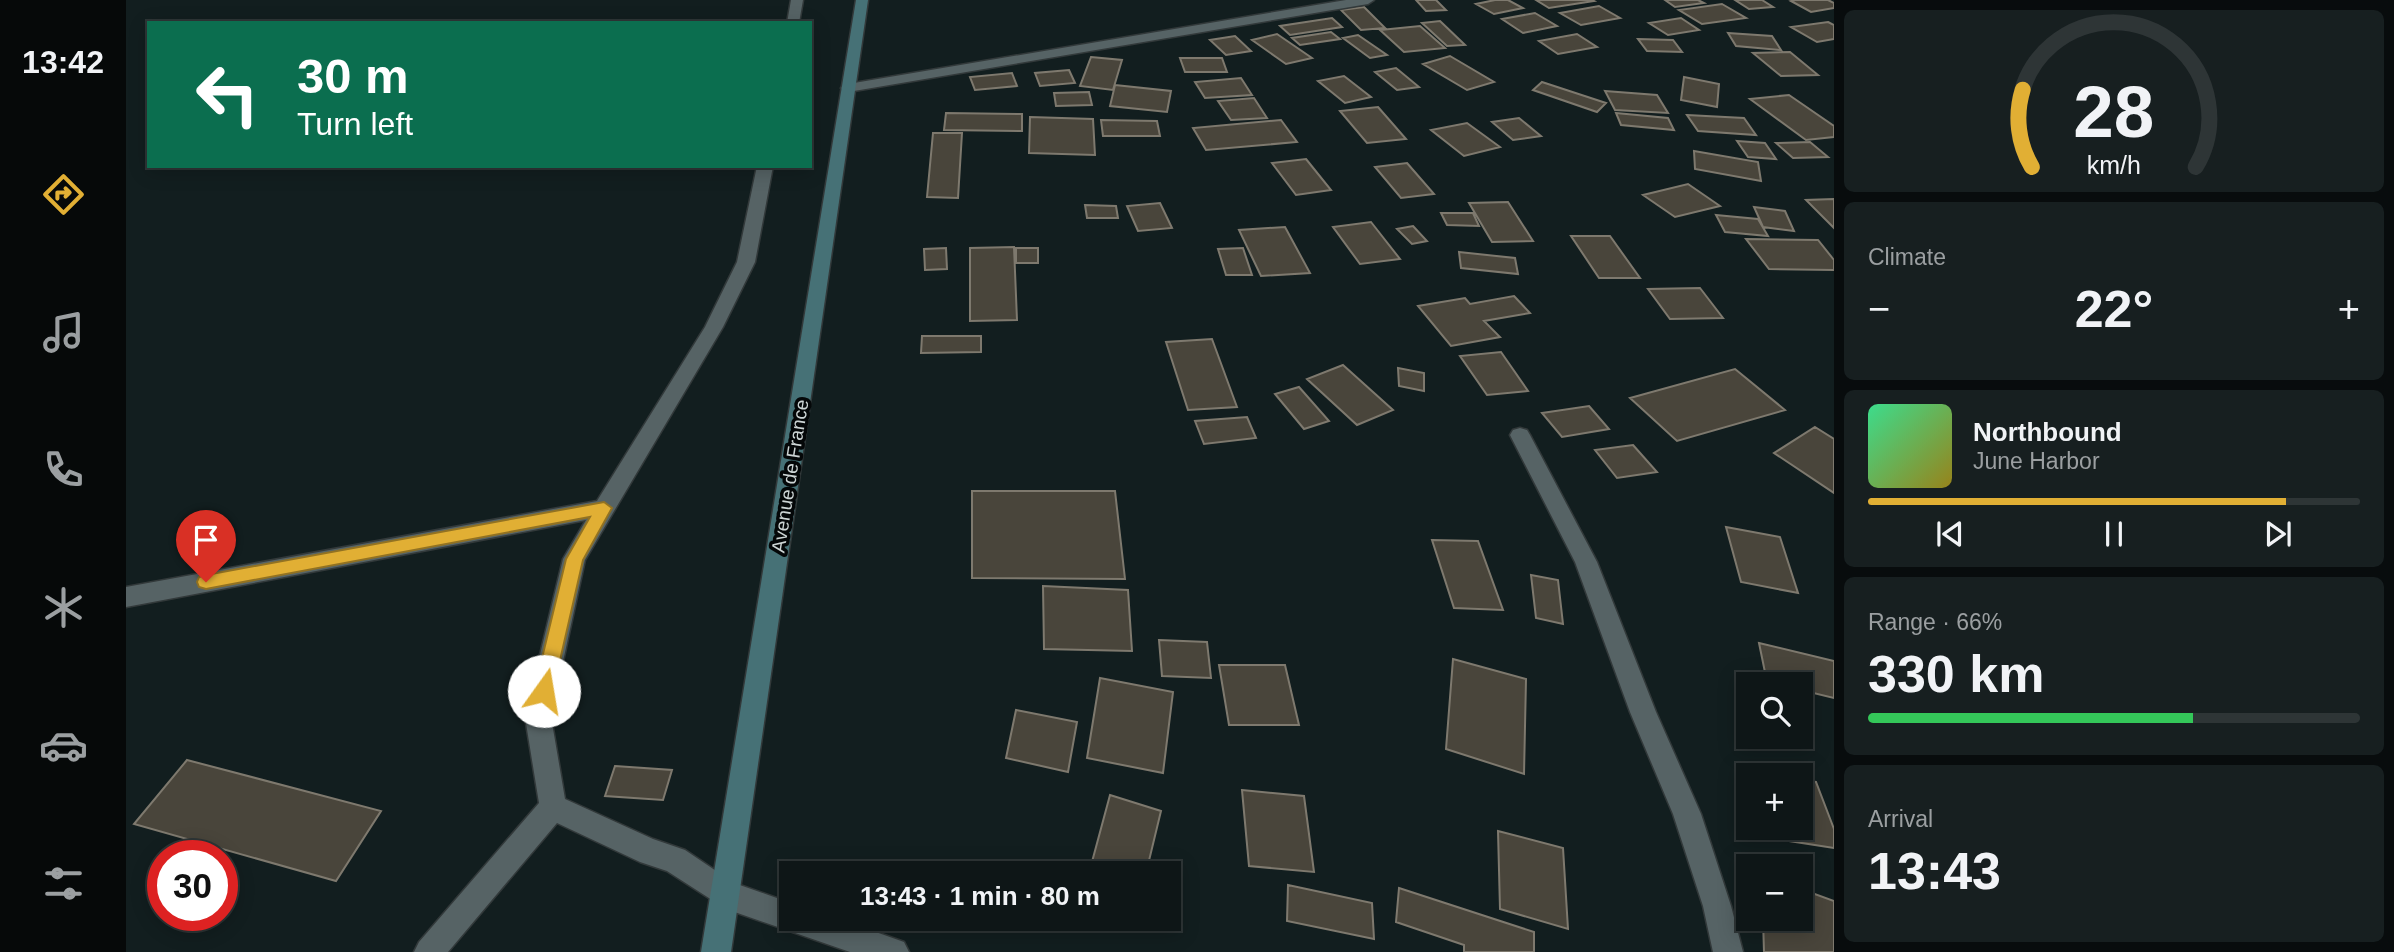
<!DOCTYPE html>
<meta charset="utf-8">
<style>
:root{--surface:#0e1617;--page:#171f20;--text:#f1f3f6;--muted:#9b9fa1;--line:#2e3536;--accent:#e1af34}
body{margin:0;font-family:Helvetica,sans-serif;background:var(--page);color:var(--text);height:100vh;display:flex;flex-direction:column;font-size:26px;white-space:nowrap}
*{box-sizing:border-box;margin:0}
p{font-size:23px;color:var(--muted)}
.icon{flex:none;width:38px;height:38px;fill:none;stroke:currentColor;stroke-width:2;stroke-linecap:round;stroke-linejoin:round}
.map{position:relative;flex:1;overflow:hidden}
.drawer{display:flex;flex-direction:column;gap:10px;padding:10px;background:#080c0d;width:560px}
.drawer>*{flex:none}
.guide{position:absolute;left:21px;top:21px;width:665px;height:147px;border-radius:0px;box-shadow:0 4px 18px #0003,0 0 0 2px var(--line);background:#0b6e4f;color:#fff;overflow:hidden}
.buttons{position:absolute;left:1610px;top:672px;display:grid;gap:14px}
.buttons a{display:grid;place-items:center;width:77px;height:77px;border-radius:0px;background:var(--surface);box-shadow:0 4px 18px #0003,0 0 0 2px var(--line);font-size:35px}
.speed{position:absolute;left:21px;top:840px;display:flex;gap:14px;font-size:35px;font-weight:700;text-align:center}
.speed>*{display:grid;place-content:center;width:91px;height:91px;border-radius:50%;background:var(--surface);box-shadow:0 4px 18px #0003,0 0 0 2px var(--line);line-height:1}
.speed .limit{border:10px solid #d22;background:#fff;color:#111}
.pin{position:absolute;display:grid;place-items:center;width:60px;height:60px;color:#fff;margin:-72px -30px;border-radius:50% 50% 50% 0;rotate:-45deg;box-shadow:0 0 7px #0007}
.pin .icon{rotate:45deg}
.me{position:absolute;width:77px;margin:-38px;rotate:13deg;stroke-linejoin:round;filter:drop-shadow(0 0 5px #0008)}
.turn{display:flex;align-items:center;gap:24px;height:147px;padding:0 35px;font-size:32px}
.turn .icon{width:91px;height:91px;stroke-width:2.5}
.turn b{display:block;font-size:49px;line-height:60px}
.big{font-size:52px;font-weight:700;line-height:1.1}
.drawer .widget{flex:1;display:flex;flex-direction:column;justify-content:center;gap:10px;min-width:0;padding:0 24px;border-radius:10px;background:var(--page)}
.drawer .dial{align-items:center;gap:0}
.dial svg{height:182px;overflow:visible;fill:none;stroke:var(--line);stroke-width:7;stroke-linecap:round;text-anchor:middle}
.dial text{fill:var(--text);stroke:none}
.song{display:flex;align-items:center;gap:21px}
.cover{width:84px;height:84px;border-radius:10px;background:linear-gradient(135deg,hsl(150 70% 55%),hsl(50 70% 35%))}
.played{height:7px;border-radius:4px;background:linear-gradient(90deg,var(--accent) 85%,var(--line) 85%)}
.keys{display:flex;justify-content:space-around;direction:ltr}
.heat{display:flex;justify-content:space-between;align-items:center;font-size:38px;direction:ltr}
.charge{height:10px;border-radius:5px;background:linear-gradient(90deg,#34c759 66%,var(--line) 0)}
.trip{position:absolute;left:653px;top:861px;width:402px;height:70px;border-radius:0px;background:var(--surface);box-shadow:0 4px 18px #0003,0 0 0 2px var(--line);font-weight:700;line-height:70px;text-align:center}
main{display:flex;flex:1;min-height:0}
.menu{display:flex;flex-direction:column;width:126px;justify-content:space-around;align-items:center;background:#060909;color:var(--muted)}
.menu .icon{width:49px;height:49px}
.menu .on{color:var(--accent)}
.menu b{font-size:32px;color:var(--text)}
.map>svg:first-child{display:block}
.building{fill:#49453b;stroke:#7e796e;stroke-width:2}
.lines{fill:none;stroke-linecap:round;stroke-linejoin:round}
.street-casing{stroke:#32393a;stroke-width:3}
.secondary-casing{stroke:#32393a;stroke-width:3}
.street{fill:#566365;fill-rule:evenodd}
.secondary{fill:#467176;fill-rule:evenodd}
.route{fill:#e1af34;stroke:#927222;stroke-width:2}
.labels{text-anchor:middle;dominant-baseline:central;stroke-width:7;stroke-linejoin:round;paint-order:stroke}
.street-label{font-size:19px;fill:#cdd5d5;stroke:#040708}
</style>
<main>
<nav class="menu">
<b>13:42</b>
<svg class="icon on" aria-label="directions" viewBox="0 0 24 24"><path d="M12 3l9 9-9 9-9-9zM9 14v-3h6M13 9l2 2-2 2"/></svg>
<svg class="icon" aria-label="music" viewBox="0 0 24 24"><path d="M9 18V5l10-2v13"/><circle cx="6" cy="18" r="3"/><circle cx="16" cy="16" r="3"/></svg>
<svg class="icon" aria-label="phone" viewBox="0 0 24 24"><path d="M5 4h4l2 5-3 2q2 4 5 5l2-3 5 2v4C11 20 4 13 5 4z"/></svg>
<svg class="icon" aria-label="climate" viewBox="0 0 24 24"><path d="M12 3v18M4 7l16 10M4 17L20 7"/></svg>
<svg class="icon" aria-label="car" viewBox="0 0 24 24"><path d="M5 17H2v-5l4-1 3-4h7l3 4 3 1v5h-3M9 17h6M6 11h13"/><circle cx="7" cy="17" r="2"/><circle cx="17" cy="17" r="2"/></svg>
<svg class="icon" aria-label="filters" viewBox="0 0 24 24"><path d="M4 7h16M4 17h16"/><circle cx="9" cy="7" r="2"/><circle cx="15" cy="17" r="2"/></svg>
</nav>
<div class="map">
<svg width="1708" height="952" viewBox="0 0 1708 952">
<rect width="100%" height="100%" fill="#121e1f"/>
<!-- building -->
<path class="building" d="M1290,0h20l10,10 -20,1z
M1369,0h13l15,8 -29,6 -18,-10z
M1410,0h56l2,1 -45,7z
M1539,0h33l6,3 -29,4z
M1609,0h27l11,7 -24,2z
M1669,0h33l6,3v5l-23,4 -20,-11z
M1596,4l24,14 -44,6 -23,-14z
M1473,6l21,12 -39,7 -21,-12z
M1238,7l21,21 -24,2 -20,-20z
M1409,13l22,13 -34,7 -21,-14z
M1206,18l10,9 -52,8 -10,-9z
M1555,18l18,12 -31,5 -19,-12z
M1314,21l25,24 -18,1 -25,-23z
M1702,22l6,3v14l-17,3 -26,-15z
M1294,26l25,22 -41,4 -24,-22z
M1205,32l9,7 -40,6 -8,-7z
M1602,33l44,3 9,14 -45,-4z
M1151,34l35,24 -26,6 -34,-24z
M1451,34l20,13 -39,7 -19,-13z
M1232,35l29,20 -17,3 -27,-20z
M1109,36l16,15 -25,4 -16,-15z
M1512,39l35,1 9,12 -35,-1z
M1664,52l28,23 -37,1 -28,-23z
M1324,56l44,26 -27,8 -44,-26z
M965,57l31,3 -9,30 -33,-4z
M1054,58h42l5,14h-42z
M1270,68l23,19 -22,3 -22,-18z
M943,70l6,13 -35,3 -5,-13z
M886,73l5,13 -42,4 -5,-13z
M1218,76l27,21 -26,6 -27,-22z
M1558,77l35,7 -2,23 -36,-7z
M1115,78l11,17 -47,3 -10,-16z
M1416,82l64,21 -9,9 -64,-22z
M989,85l56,6 -4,21 -57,-6z
M1479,91l52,4 11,18 -53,-3z
M963,92l3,13 -36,1 -2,-13z
M1663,95l45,31v11l-28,3 -56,-41z
M1128,98l13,20 -36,2 -13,-19z
M1252,107l28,32 -39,4 -27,-32z
M820,113l76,1v17l-78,-1z
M1490,113l52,5 6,12 -53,-5z
M1561,115l57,3 12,17 -58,-4z
M904,117l63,2 2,36 -66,-2z
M1393,118l22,18 -28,4 -21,-18z
M975,120l56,1 3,15h-57z
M1155,120l16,22 -91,8 -13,-22z
M1341,123l33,24 -36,9 -33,-26z
M807,133h29l-4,65 -31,-1z
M1611,141l28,2 11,16 -28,-2z
M1684,142l18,15 -35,1 -17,-15z
M1568,151l64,11 3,19 -66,-12z
M1180,159l25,31 -35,5 -24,-32z
M1281,163l27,31 -33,4 -26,-31z
M1562,184l32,22 -45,11 -32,-22z
M1708,199v29l-28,-28z
M1382,202l25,39 -41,1 -23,-39z
M1034,203l12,25 -34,3 -11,-25z
M959,205l31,1 2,12h-31z
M1628,207l31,4 9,20 -31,-4z
M1315,213h32l6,13 -32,-1z
M1590,215l42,4 10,17 -43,-4z
M1245,222l29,37 -40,5 -27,-37z
M1287,226l14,15 -15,3 -15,-15z
M1159,227l25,46 -49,3 -22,-46z
M1445,236h39l30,42h-41z
M1620,239l72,1 16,20v10l-65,-1z
M888,247l3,73 -47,1v-73z
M820,248l1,21 -22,1 -1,-21z
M890,248h22v15h-22z
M1117,248l9,27h-26l-8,-26z
M1333,252l56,6 3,16 -57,-6z
M1574,288l23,30 -53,1 -22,-30z
M1388,296l16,17 -46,8 16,16 -49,9 -33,-40 47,-8 5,6z
M796,336h59v16l-60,1z
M1086,339l25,68 -49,3 -22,-68z
M1375,352l27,39 -41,4 -27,-39z
M1217,365l50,45 -36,15 -50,-46z
M1272,368l26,5v18l-25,-5z
M1609,369l50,41 -108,31 -47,-43z
M1173,387l30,34 -25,8 -29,-35z
M1463,406l20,23 -47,8 -20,-24z
M1121,417l9,21 -52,6 -9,-23z
M1689,427l19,12v54l-60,-40z
M1507,445l24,27 -40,6 -22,-28z
M846,491h143l10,88 -153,-1z
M1600,527l54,10 18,56 -57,-11z
M1306,540l46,1 25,69 -49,-2z
M1405,575l27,5 5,44 -27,-6z
M917,586l85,4 4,61 -88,-2z
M1033,640l48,2 4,36 -49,-2z
M1633,643l75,18v37l-33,-8v-6l-34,-2z
M1327,659l73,20 -2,95 -78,-25z
M1093,665h66l14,60h-70z
M974,678l73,14 -10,81 -76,-15z
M890,710l61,12 -9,50 -62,-14z
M61,760l194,51 -45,70 -202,-57z
M489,766l57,4 -9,30 -58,-4z
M1675,780l15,2 18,47v19l-51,-8 -4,-12h22z
M1116,790l62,6 10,76 -65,-6z
M984,795l51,16 -15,62h-57z
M1372,831l65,17 5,81 -68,-20z
M1162,885l84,18 2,36 -87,-18z
M1273,888l135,44v20h-70v-7l-68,-23z
M1675,889l33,12v51h-70l-1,-33h38z"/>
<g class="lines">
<defs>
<path id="street" d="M665,0h12l-4,23h-12z
M1220,0h28l-6,4 -520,88 -7,-4 7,-4z
M631,166h16l-18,96 -32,65 -138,233 -34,157 14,82 88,40 32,11 49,33 57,20v16h48l65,23 5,10h-59l-124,-43 -59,-38 -27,-9 -83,-39 -109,129h-34l5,-10 120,-139 -14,-86 38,-158 23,-39 -460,87v-20l471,-86 108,-174 32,-65z
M1394,428l7,2 3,5 67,127 59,150 45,102 30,92 12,46h-30l-10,-46 -30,-92 -43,-102 -55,-150 -65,-127 3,-5z"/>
<path id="secondary" d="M730,0h12l-137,952h-30z"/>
</defs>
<!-- street casing -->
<use href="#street" class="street-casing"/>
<!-- secondary casing -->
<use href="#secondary" class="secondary-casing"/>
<!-- street -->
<use href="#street" class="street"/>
<!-- secondary -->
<use href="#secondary" class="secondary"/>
</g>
<!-- route -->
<path class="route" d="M478,502l8,6 -29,52 -30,131 -3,5 -6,3 -7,-3 -3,-5 32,-132 24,-42 -384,72 -7,-2 -2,-5 2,-5 7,-2z"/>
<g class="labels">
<!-- street labels -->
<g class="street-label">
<text transform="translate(664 476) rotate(-81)">Avenue de France</text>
</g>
</g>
</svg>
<div class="buttons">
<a><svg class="icon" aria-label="search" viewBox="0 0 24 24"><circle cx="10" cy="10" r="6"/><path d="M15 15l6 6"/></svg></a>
<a>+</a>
<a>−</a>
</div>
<div class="speed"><div class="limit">30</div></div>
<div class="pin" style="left:80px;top:582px;background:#d93025"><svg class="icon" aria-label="arrive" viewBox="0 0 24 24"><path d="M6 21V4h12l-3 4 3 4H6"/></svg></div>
<svg class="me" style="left:418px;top:691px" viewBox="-20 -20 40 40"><circle r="19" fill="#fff"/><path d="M0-13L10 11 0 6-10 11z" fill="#e1af34"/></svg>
<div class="trip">13:43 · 1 min · 80 m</div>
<div class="guide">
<div class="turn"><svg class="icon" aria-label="left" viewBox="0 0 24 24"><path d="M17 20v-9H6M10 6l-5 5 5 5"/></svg><div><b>30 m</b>Turn left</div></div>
</div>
</div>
<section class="drawer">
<div class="widget dial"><svg viewBox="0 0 100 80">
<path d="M14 69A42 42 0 1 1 86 69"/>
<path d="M14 69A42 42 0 0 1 10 35" stroke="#e1af34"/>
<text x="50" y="56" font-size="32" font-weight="700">28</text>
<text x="50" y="72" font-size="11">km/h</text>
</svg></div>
<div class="widget"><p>Climate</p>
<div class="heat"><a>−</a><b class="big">22°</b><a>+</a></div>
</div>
<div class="widget">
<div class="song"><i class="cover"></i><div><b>Northbound</b><p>June Harbor</p></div></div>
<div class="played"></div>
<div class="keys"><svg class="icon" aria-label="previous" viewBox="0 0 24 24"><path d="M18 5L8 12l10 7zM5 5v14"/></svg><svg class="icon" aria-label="pause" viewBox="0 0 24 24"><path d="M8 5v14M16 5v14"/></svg><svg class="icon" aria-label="next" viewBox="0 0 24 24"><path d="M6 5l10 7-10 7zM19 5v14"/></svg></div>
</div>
<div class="widget"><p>Range · 66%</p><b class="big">330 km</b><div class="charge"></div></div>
<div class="widget"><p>Arrival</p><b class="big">13:43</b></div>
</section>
</main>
